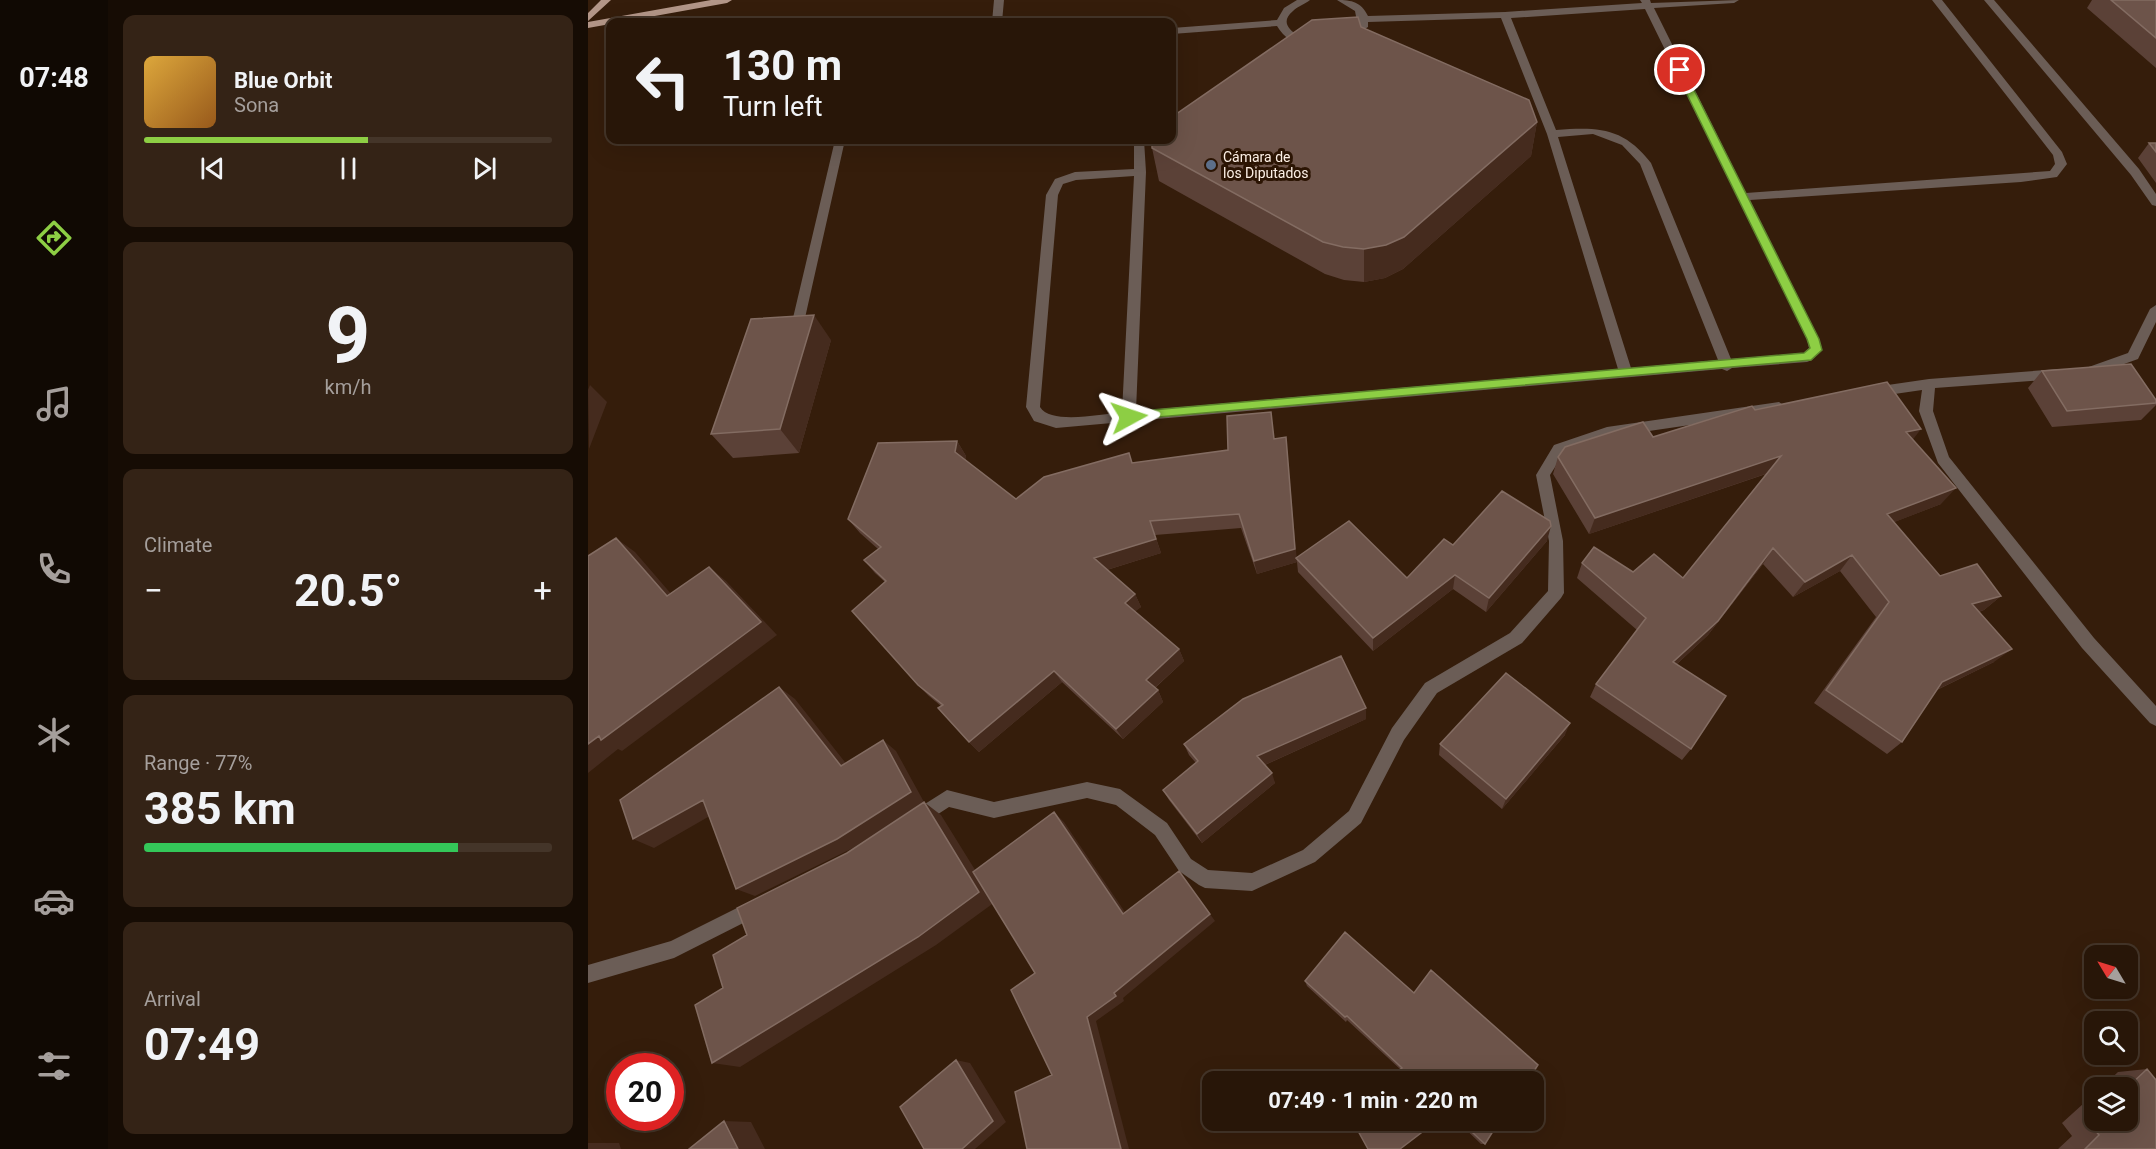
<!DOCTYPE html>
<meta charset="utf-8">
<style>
:root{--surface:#281608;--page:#342316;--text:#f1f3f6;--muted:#a59f9c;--line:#443529;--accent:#8dce44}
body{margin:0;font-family:Roboto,sans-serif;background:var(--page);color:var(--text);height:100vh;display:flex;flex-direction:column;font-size:22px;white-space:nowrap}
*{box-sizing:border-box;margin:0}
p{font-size:20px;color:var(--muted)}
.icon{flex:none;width:33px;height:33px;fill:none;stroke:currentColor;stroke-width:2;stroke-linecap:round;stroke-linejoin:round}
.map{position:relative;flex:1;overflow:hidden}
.side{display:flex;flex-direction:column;gap:15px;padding:15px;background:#160c04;width:480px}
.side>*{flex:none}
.hud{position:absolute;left:18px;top:18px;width:570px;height:126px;border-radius:12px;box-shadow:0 6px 24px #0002,0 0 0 2px var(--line);background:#281608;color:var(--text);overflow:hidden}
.needle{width:39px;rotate:308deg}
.controls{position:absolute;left:1496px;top:945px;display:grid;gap:12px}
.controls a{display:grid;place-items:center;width:54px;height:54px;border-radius:12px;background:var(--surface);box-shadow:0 6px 24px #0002,0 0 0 2px var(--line);font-size:30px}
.speed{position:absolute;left:18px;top:1053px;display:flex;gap:12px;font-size:30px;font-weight:700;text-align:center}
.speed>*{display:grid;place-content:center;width:78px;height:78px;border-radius:50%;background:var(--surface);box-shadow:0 6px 24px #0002,0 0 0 2px var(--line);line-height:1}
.speed .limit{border:9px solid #d22;background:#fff;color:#111}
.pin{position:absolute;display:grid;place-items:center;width:51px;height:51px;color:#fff;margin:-26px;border:3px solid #fff;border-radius:50%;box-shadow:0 2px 6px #0007}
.me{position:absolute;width:66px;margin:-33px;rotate:85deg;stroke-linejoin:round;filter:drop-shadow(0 0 4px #0008)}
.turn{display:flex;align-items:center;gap:21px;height:126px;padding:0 18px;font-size:27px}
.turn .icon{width:78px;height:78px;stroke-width:2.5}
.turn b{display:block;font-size:42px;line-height:51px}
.big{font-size:45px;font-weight:700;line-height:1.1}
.side .tile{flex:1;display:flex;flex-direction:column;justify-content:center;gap:9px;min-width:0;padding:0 21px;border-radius:12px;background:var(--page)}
.side .dial{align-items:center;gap:0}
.dial b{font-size:78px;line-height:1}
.song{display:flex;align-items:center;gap:18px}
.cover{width:72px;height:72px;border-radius:9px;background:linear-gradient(135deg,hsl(40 70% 55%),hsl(30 70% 35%))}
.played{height:6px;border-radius:3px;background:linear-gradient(90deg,var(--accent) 55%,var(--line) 55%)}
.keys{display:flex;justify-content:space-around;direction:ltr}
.heat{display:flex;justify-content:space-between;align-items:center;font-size:33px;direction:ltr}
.charge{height:9px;border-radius:4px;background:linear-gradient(90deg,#34c759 77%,var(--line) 0)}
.trip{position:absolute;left:614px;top:1071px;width:342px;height:60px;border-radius:12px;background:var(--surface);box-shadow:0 6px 24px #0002,0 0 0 2px var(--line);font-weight:700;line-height:60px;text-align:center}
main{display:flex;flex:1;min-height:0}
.tabs{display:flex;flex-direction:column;width:108px;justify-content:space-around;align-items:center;background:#100903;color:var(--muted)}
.tabs .icon{width:42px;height:42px}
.tabs .active{color:var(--accent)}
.tabs b{font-size:27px;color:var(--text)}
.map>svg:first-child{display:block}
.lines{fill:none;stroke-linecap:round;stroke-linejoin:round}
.service{fill:#6b5d56;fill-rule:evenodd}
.minor{fill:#6b5d56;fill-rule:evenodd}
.primary{fill:#b39688;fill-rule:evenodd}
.wall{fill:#5b4137}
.shaded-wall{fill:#452b1e}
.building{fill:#6d544a;stroke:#836c62;stroke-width:1.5}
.route{fill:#8dce44;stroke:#5c862c;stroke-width:1.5}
.service-dot{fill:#5c6f8a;stroke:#2b1403;stroke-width:2}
.labels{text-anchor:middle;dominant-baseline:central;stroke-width:6;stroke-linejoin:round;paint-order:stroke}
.far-poi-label{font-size:14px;fill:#fdf0e6;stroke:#2b1403;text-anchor:start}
</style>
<main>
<nav class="tabs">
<b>07:48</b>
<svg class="icon active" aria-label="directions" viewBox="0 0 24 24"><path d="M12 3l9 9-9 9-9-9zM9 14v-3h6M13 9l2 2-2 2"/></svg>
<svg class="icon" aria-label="music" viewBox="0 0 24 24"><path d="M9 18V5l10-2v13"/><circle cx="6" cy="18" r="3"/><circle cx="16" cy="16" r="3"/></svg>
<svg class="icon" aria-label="phone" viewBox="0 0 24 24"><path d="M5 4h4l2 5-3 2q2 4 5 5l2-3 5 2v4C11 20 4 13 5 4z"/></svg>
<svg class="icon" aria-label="climate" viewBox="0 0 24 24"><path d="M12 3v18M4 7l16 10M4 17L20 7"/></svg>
<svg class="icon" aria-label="car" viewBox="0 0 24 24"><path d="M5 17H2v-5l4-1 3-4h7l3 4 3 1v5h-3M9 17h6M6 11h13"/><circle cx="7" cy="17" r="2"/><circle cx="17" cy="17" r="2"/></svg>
<svg class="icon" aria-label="filters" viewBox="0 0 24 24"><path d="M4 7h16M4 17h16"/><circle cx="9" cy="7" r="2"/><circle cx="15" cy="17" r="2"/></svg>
</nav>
<section class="side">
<div class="tile">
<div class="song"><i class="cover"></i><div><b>Blue Orbit</b><p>Sona</p></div></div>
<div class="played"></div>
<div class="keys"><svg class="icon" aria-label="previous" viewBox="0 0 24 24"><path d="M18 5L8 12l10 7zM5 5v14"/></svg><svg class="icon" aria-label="pause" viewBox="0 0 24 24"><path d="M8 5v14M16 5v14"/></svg><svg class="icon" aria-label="next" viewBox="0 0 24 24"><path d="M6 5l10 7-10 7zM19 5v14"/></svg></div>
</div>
<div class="tile dial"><b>9</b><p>km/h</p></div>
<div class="tile"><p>Climate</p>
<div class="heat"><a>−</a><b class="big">20.5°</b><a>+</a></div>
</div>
<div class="tile"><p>Range · 77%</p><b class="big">385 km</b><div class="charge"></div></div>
<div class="tile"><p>Arrival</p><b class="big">07:49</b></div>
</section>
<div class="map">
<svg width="1568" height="1149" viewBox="0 0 1568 1149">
<rect width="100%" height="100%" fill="#351d0b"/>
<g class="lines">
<!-- service -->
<path class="service" d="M406,0h10l-2,22h-10z
M709,0h13c-5,4 -12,6 -17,11 -17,14 4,25 17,30v4c-14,1 -26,-7 -33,-19l-105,8v-6l105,-8 7,-12z
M749,0c15,0 24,2 31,16l137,-4 137,-9 -2,-3h10l1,3 88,-3 -5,3 -80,5 92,185 304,-22 5,-7 -2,-9 -121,-155h10l120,152 5,12 -10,13 -36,5 -271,18 69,139 3,10 -10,11 -5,2 -75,6 -5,3 -5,-2 -666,59 -22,-7 -8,-14 20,-212 9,-16 20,-7 59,-3v-29h10l2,32 -10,239 482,-42 -71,-235 -46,-116 -133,4v5l-5,3 -5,-3 -3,-16zM1057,9l162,330 2,9 -5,5 -73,6 -80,-196c-28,-36 -53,-36 -95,-33l-45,-112zM1005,134l29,11 18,19 78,196 -87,8 -73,-231zM546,176l-12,236c-20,2 -71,13 -82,-5l18,-212 5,-11 13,-4z
M247,140h10l-40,178 -6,5 -6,-5z"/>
<!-- minor -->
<path class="minor" d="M1396,0h10l145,169 17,25v12l-4,-1 -21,-30z
M1568,305v17l-18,37 -50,18 -5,-2 -2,-3 2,-3 45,-16 22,-44z
M1471,369l7,5 -7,5 -124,9 -2,23 16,46 145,181 62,68v20l-6,-3 -68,-75 -144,-185 -19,-52 3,-21 -48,7 -7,-5 7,-5 55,-8z
M1191,402l7,5 -7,5 -171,25 -44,16 -14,22 13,66 1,52 -3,5 -39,45 -85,50 -33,47 -43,83 -46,39 -63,29 -47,-3 -6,-3 -20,-14 -24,-36 -39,-30 -29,-7 -93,20 -45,-11 -34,22 -6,-3 -3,-6 3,-6 38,-24 47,12 93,-20 33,7 47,34 24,36 17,11 44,3 51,-23 46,-39 43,-83 33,-45 85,-50 38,-42 1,-50 -13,-66 18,-30 53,-18z
M169,898l6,3 3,6 -3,6 -89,45 -86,25v-18l83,-24z"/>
<!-- primary -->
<path class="primary" d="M13,0h10l-23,21v-8z
M123,0h21l-5,3 -139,25v-6z"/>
</g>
<!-- wall -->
<path class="wall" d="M1504,0h64v68l-69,-60z
M773,27l176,95 -6,34 -128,113 -18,9 -21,4 -20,-2 -19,-6 -166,-93 -7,-33z
M1561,143h7v40l-18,-25z
M243,340l-32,113 -66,5 -22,-24z
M1454,371l114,29v5l-15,15 -89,7 -24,-39z
M1167,410l158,30 28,64 -47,18 46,54 61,20 -17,14 -5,2 15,50 -57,28 -35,52 -15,12 -73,-51 62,-86 -36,-46 -47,26 -30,-33 -55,71 -31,29 14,85 -9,11 -92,-63 6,-13 41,-54 -60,-52 5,-15 51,9 50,6 83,-104 -177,60 -36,-60 5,-17 95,-20z
M683,412l3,27 12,-2 10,121 111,20 46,-33 94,-4 -61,71 -33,-23 -80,62 -75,-79 -1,-10 -40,12 -16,-46 -86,7 6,18 -54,17 28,24 6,13 -6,4 44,38 5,12 -29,27 3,2 5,12 -40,37 -61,-57 -83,70 -10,-10 -28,-36 -12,-10 -11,-11 -33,-103 -10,-9 -11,-13 14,-11 -18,-16 -12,-14 109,-78 9,15 -1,4 51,39 117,-36 95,-13z
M778,719l-101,46 10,18 -73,60 -33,-43 -6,-10 33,-27 -7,-8 -5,-11z
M977,735l-63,74 -63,-54 1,-11z
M717,981l109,12 113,89 -127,-13 -53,-49 -1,2 -39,-36z
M1559,1069l9,80h-98l14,-13 -10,-13 32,-29v26l33,-32h-26l17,-16z
M868,1120h44l-15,24h-4z"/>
<!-- shaded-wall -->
<path class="shaded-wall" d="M949,122l-6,34 -128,113 -18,9 -21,4v-33z
M226,315l17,25 -32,113 -19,-24z
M2,385l17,17 -18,47 -1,-59z
M1333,429l-13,17 -2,-14z
M698,437l11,125 -40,12 -3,-13z
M369,441l9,15 -2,11 -9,-15z
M1193,456l-10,16 -182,62 6,-16z
M1368,488l-15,16 -67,26 13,-16z
M562,521l11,32 -61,19 -6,-14z
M963,526l-4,15 -61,71 3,-14z
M28,538l19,14 50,58 -18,-14z
M1185,548l-10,16 -55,71 -43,40 8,-13z
M1264,555l-12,16 -47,26 12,-15z
M121,567l17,14 51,54 -155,116 -4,-2 -30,24v-29z
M867,575l-2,14 -80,62v-13z
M547,594l6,13 -10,8 -6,-12z
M1413,596l-17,14 -28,9 16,-15z
M591,649l5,12 -33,30 -5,-11z
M1424,649l-18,13 -68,33 16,-13z
M466,671l8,11 -83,70 -10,-10z
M191,687l16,12 61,77 -15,-10z
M570,690l5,12 -40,37 -7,-10z
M778,708v11l-106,48 -3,-11z
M982,723l-5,12 -63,74 4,-10z
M295,740l13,11 28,51 -71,46 -98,48 -19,-7z
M684,773l3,10 -73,60 -5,-9z
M115,800l19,9 -68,39 -21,-9z
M336,802l17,13 54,87 -59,43 -196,122 -28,-4z
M466,812l10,10 67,99 -8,-7z
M622,914l5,7 -92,77 1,3 -28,20 33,128h-8l-34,-132 27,-24z
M368,1060l14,3 36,59 -31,27h-13z
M136,1121l27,1 14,27h-27z
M0,1143h31l2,6h-33z"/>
<!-- building -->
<path class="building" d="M1523,0h45v38z
M770,17l3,10 168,73 8,22 -133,115 -18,8 -22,4 -21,-2 -20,-5 -171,-94v-8h20v-23l140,-97z
M1561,143h7v9z
M226,315l-34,114 -69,5 40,-115z
M1543,364l25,36v3l-89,8 -25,-40z
M1299,382l34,47 -15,3 50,56 -69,26 53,62 37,-12 24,32 -29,8 40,45 -70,33 -40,60 -76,-52 63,-88 -37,-47 -47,27 -32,-34 -55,73 -45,41 53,34 -35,53 -95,-65 50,-66 -64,-55 12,-16 39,25 21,-18 29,24 98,-122 -186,62 -37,-61 7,-10 78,-25 10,15 99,-31 3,4z
M683,412l3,27 12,-2 9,112 -41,12 -15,-47 -89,7 6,18 -62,19 41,36 -10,9 54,46 -33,31 12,10 -42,39 -62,-58 -85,71 -31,-34 5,-3 -25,-20 -66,-74 34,-30 -22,-21 17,-13 -33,-28 30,-76 79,-2 -2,11 61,47 28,-22 85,-24 3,10 96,-13 -1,-34z
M914,491l48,30 1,5 -62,72 -34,-23 -82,63 -77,-80 53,-37 58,57 37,-39 9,6z
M28,538l51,58 42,-29 52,55 -160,118 -2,-4 -11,8v-188z
M753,656l25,52 -109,48 15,17 -75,61 -34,-44 35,-29 -14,-17 59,-45z
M918,673l64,50 -64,76 -66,-55z
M191,687l62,79 42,-26 28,52 -74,47 -101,50 -33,-89 -70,39 -13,-39z
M336,802l55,90 -61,45 -206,126 -17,-58 28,-17 -10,-33 34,-20 -10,-27 110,-55z
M466,812l69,102 56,-43 31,43 -96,79 2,3 -29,21 34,132h-94l-12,-57 37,-17 -41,-85 24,-17 -62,-101z
M757,932l69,61 17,-23 107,95 -11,17h-144l19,-14 -55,-52 -2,1 -40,-36z
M368,1060l37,61 -31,28h-38l-24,-42z
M1559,1069l9,11v69h-71l14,-14 -10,-12 5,-5v2h33v-32z
M764,1120h86l-38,29h-32z
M871,1120h41l-15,24z
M136,1121l14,28h-49z"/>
<!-- route -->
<path class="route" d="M1092,67l4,3 135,269 3,11 -11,10 -687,60 -2,-3 7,-5 675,-59 6,-5 -3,-9 -132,-269z"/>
<!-- markers -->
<circle class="service-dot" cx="623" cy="165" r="6"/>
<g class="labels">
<!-- far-poi labels -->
<g class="far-poi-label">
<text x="635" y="157">Cámara de<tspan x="635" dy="16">los Diputados</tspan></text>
</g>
</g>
</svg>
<div class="controls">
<a><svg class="needle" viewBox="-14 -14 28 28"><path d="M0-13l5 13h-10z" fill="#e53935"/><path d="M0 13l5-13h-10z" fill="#a59f9c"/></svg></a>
<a><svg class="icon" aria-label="search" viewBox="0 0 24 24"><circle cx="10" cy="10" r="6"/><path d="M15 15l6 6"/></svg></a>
<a><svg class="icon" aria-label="layers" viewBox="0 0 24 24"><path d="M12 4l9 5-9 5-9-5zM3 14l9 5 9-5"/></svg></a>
</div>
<div class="speed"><div class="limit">20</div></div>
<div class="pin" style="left:1092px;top:70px;background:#d93025"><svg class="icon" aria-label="arrive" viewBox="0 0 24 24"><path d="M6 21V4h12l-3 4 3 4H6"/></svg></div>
<svg class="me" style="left:541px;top:417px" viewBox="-20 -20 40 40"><path d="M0-17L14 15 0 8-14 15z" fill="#8dce44" stroke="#fff" stroke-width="4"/></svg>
<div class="trip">07:49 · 1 min · 220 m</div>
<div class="hud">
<div class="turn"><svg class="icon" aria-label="left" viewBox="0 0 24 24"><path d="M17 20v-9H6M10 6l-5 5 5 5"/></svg><div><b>130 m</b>Turn left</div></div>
</div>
</div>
</main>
